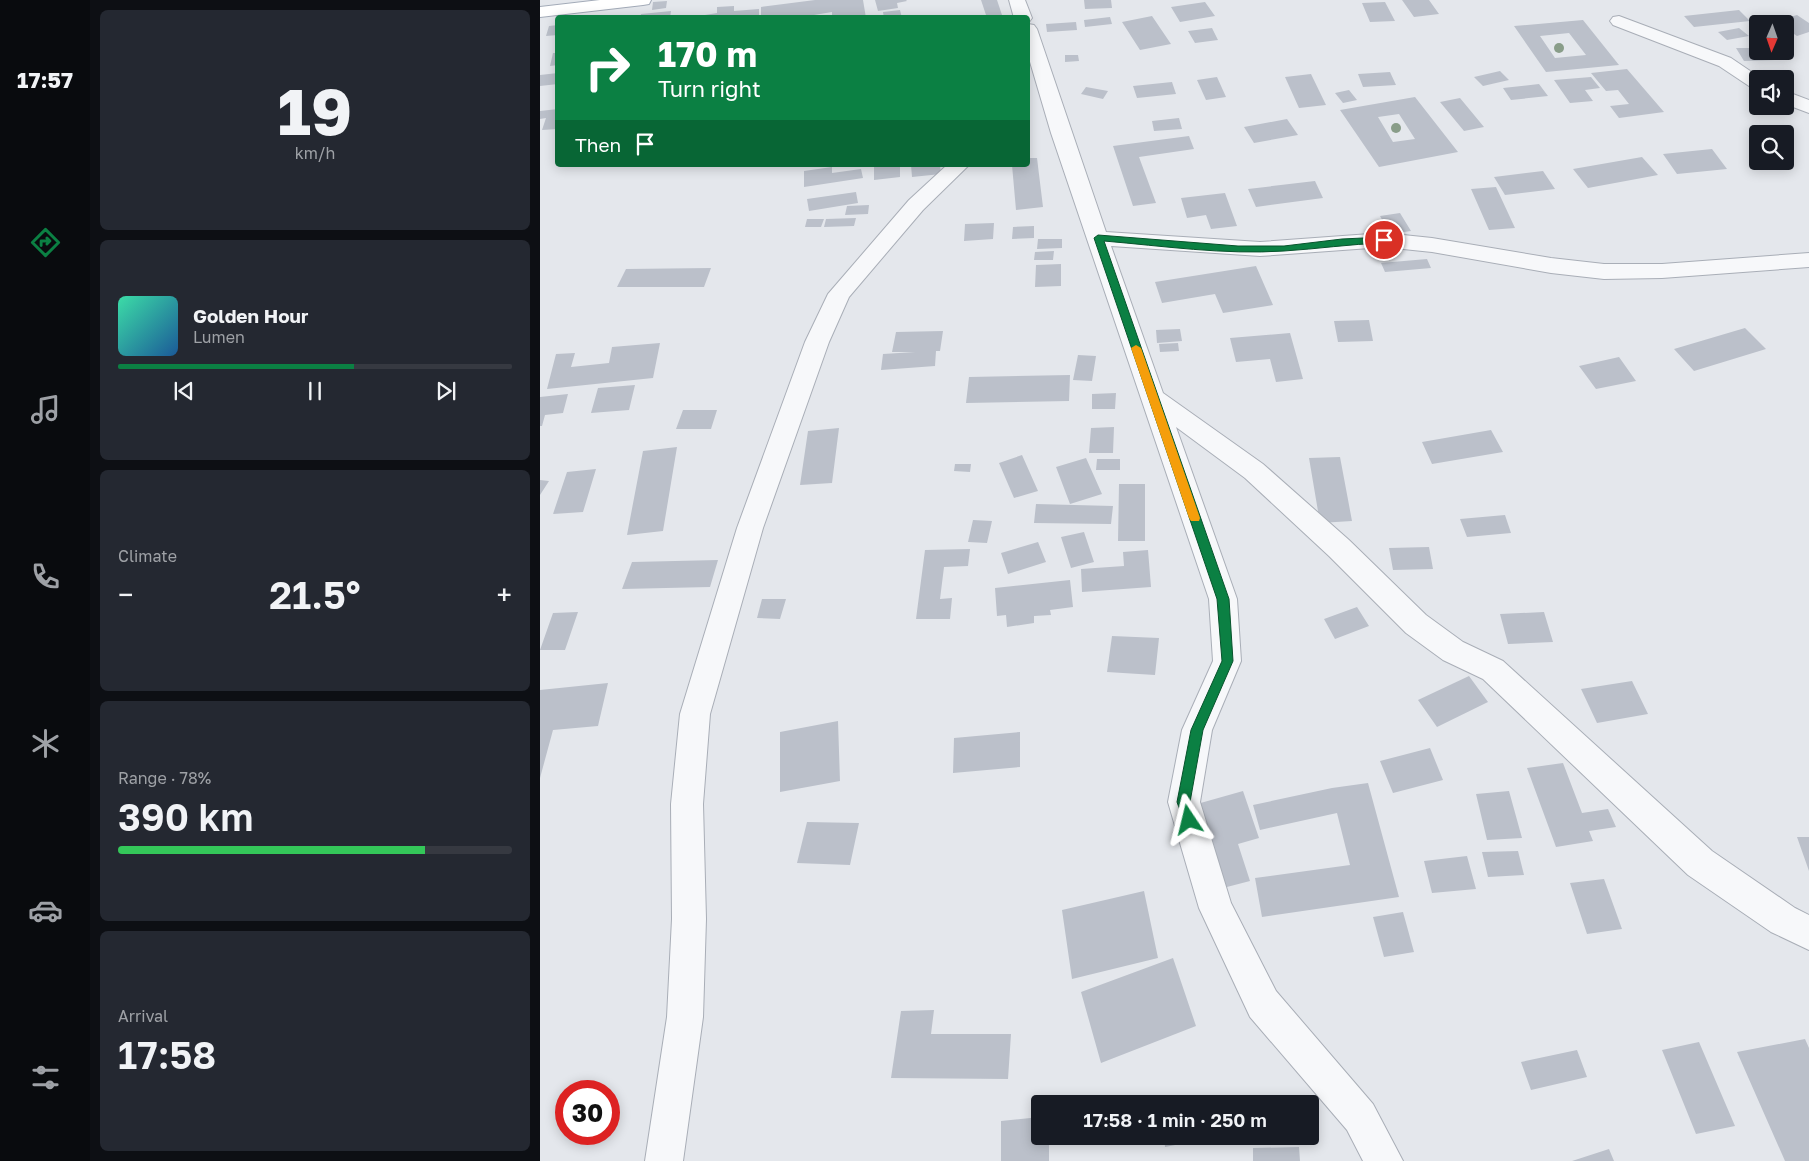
<!DOCTYPE html>
<meta charset="utf-8">
<style>
:root{--surface:#171b24;--page:#242831;--text:#f1f3f6;--muted:#9ea1a6;--line:#363941;--accent:#0b8043}
body{margin:0;font-family:"Golos Text",sans-serif;background:var(--page);color:var(--text);height:100vh;display:flex;flex-direction:column;font-size:19px;white-space:nowrap}
*{box-sizing:border-box;margin:0}
p{font-size:16px;color:var(--muted)}
.icon{flex:none;width:28px;height:28px;fill:none;stroke:currentColor;stroke-width:2;stroke-linecap:round;stroke-linejoin:round}
.map{position:relative;flex:1;overflow:hidden}
.details{display:flex;flex-direction:column;gap:10px;padding:10px;background:#0d0f14;width:450px}
.details>*{flex:none}
.guide{position:absolute;left:15px;top:15px;width:475px;height:152px;border-radius:5px;box-shadow:0 2px 12px #0003;background:#0b8043;color:#fff;overflow:hidden}
.needle{width:32px;rotate:182deg}
.controls{position:absolute;left:1209px;top:15px;display:grid;gap:10px}
.controls a{display:grid;place-items:center;width:45px;height:45px;border-radius:5px;background:var(--surface);box-shadow:0 2px 12px #0003;font-size:25px}
.speed{position:absolute;left:15px;top:1080px;display:flex;gap:10px;font-size:25px;font-weight:700;text-align:center}
.speed>*{display:grid;place-content:center;width:65px;height:65px;border-radius:50%;background:var(--surface);box-shadow:0 2px 12px #0003;line-height:1}
.speed .limit{border:8px solid #d22;background:#fff;color:#111}
.pin{position:absolute;display:grid;place-items:center;width:42px;height:42px;color:#fff;margin:-21px;border:2px solid #fff;border-radius:50%;box-shadow:0 1px 5px #0007}
.me{position:absolute;width:55px;margin:-28px;rotate:350deg;stroke-linejoin:round;filter:drop-shadow(0 0 4px #0008)}
.turn{display:flex;align-items:center;gap:18px;height:105px;padding:0 20px;font-size:22px}
.turn .icon{width:65px;height:65px;stroke-width:2.5}
.turn b{display:block;font-size:35px;line-height:42px}
.then{display:flex;align-items:center;height:48px;padding:0 20px;background:#0003;gap:10px;font-size:19px}
.big{font-size:38px;font-weight:600;line-height:1.1}
.details .card{flex:1;display:flex;flex-direction:column;justify-content:center;gap:8px;min-width:0;padding:0 18px;border-radius:8px;background:var(--page)}
.details .dial{align-items:center;gap:0}
.dial b{font-size:65px;line-height:1}
.song{display:flex;align-items:center;gap:15px}
.cover{width:60px;height:60px;border-radius:8px;background:linear-gradient(135deg,hsl(160 70% 55%),hsl(210 70% 35%))}
.played{height:5px;border-radius:2px;background:linear-gradient(90deg,var(--accent) 60%,var(--line) 60%)}
.keys{display:flex;justify-content:space-around;direction:ltr}
.heat{display:flex;justify-content:space-between;align-items:center;font-size:28px;direction:ltr}
.charge{height:8px;border-radius:4px;background:linear-gradient(90deg,#34c759 78%,var(--line) 0)}
.trip{position:absolute;left:491px;top:1095px;width:288px;height:50px;border-radius:5px;background:var(--surface);box-shadow:0 2px 12px #0003;font-weight:600;line-height:50px;text-align:center}
main{display:flex;flex:1;min-height:0}
.tabs{display:flex;flex-direction:column;width:90px;justify-content:space-around;align-items:center;background:#090b0e;color:var(--muted)}
.tabs .icon{width:35px;height:35px}
.tabs .selected{color:var(--accent)}
.tabs b{font-size:22px;color:var(--text)}
.map>svg:first-child{display:block}
.building{fill:#bbc0ca;fill-rule:evenodd}
.lines{fill:none;stroke-linecap:round;stroke-linejoin:round}
.minor-casing{stroke:#a9aeb7;stroke-width:2}
.primary-casing{stroke:#a3abb8;stroke-width:2}
.minor{fill:#f7f8fa;fill-rule:evenodd}
.primary{fill:#fff;fill-rule:evenodd}
.tree{fill:#899d89}
.route{fill:#0b8043;stroke:#07532c}
.slow{fill:#f59e0b}
</style>
<main>
<nav class="tabs">
<b>17:57</b>
<svg class="icon selected" aria-label="directions" viewBox="0 0 24 24"><path d="M12 3l9 9-9 9-9-9zM9 14v-3h6M13 9l2 2-2 2"/></svg>
<svg class="icon" aria-label="music" viewBox="0 0 24 24"><path d="M9 18V5l10-2v13"/><circle cx="6" cy="18" r="3"/><circle cx="16" cy="16" r="3"/></svg>
<svg class="icon" aria-label="phone" viewBox="0 0 24 24"><path d="M5 4h4l2 5-3 2q2 4 5 5l2-3 5 2v4C11 20 4 13 5 4z"/></svg>
<svg class="icon" aria-label="climate" viewBox="0 0 24 24"><path d="M12 3v18M4 7l16 10M4 17L20 7"/></svg>
<svg class="icon" aria-label="car" viewBox="0 0 24 24"><path d="M5 17H2v-5l4-1 3-4h7l3 4 3 1v5h-3M9 17h6M6 11h13"/><circle cx="7" cy="17" r="2"/><circle cx="17" cy="17" r="2"/></svg>
<svg class="icon" aria-label="filters" viewBox="0 0 24 24"><path d="M4 7h16M4 17h16"/><circle cx="9" cy="7" r="2"/><circle cx="15" cy="17" r="2"/></svg>
</nav>
<section class="details">
<div class="card dial"><b>19</b><p>km/h</p></div>
<div class="card">
<div class="song"><i class="cover"></i><div><b>Golden Hour</b><p>Lumen</p></div></div>
<div class="played"></div>
<div class="keys"><svg class="icon" aria-label="previous" viewBox="0 0 24 24"><path d="M18 5L8 12l10 7zM5 5v14"/></svg><svg class="icon" aria-label="pause" viewBox="0 0 24 24"><path d="M8 5v14M16 5v14"/></svg><svg class="icon" aria-label="next" viewBox="0 0 24 24"><path d="M6 5l10 7-10 7zM19 5v14"/></svg></div>
</div>
<div class="card"><p>Climate</p>
<div class="heat"><a>−</a><b class="big">21.5°</b><a>+</a></div>
</div>
<div class="card"><p>Range · 78%</p><b class="big">390 km</b><div class="charge"></div></div>
<div class="card"><p>Arrival</p><b class="big">17:58</b></div>
</section>
<div class="map">
<svg width="1269" height="1161" viewBox="0 0 1269 1161">
<rect width="100%" height="100%" fill="#e4e7ec"/>
<!-- building -->
<path class="building" d="M275,0h48l3,18h-34v-6l-36,6h-35v-11z
M335,0h31l1,1 -10,2 1,5 -20,3z
M441,0h16l6,18h-16z
M544,0h27l1,8 -27,1z
M862,0h27l10,14 -25,3z
M127,1l-1,7 -14,2 1,-8z
M665,2l10,14 -35,6 -9,-15z
M845,2l10,19 -25,1 -8,-19z
M194,6v5l25,-2v9h-72l30,-5v-6z
M360,10l2,8h-18l-1,-6z
M1199,10l11,11 -56,6 -10,-11z
M131,11l-1,7h-30l1,-4z
M1257,15l12,8v9l-12,4 -12,-8v-4l-10,-3z
M612,16l19,28 -31,6 -18,-28z
M570,17l2,7 -27,3 -1,-7z
M1043,20l36,45 -73,7 -32,-46zM1029,33l17,22 -31,3 -15,-22z
M536,22l1,8 -30,2 -1,-8z
M18,25v10l-12,1 3,-10z
M672,28l6,12 -23,3 -7,-12z
M1199,28l10,8 -22,4 -9,-8z
M1196,48h22v3h11l7,9 -32,1z
M13,53h5v12l-8,1z
M525,55h13l1,6 -14,1z
M1087,69l37,43 -45,6 -9,-12 19,-2 -11,-14 -12,1 -15,-18z
M960,71l9,9 -26,6 -9,-9z
M850,72l6,13 -33,2 -5,-13z
M18,73v11l-18,2v-11z
M771,74l15,31 -27,3 -14,-31z
M677,77l9,20 -20,3 -9,-20z
M1051,77l9,11 -15,2 8,11 -23,2 -16,-23z
M632,82l4,12 -39,4 -4,-12z
M999,84l9,12 -37,4 -8,-12z
M546,87l22,4 -5,8 -22,-5z
M809,90l8,10 -14,3 -8,-10z
M875,97l43,55 -79,15 -39,-57zM859,114l16,25 -22,3 -15,-25z
M920,98l24,29 -20,4 -24,-29z
M18,109l-1,20 -15,1 4,-12 -6,1v-8z
M639,118l3,11 -28,2 -2,-10z
M747,119l11,16 -44,8 -10,-16z
M649,136l5,13 -55,8 17,46 -23,3 -20,-60z
M1172,149l15,20 -50,5 -14,-20z
M1102,157l16,18 -70,13 -15,-19z
M488,158h9l6,49 -27,3 -4,-45h16z
M334,165h26v12l-26,3z
M371,165h29l1,9 -29,3z
M292,167v6l29,-4 2,9 -59,9v-16z
M1003,171l12,18 -50,6 -11,-18z
M775,181l8,17 -67,9 -8,-18z
M956,187l19,41 -26,2 -18,-41z
M316,192l2,11 -49,8 -2,-12z
M685,193l12,33 -26,3 -5,-14 -19,3 -6,-20z
M329,205l-1,9 -23,1 2,-9z
M860,213l11,18 -21,3 -10,-18z
M316,218l-2,8 -30,1 2,-8z
M267,219h17l-3,8h-16z
M454,223l-1,16 -29,2 1,-17z
M494,226v12l-22,1 1,-12z
M498,239h24v9l-25,1z
M514,251l-1,9h-19l1,-8z
M887,259l4,9 -46,4 -4,-9z
M521,264v22l-26,1 1,-22z
M716,266l17,39 -50,8 -8,-19 -53,9 -7,-21z
M171,268l-7,19h-87l9,-18z
M829,320l4,21 -35,1 -4,-21z
M1205,328l21,21 -72,22 -20,-22z
M640,329l2,12 -25,2 -1,-13z
M403,331l-3,20h-4l-1,15 -54,4 2,-16 32,-2h-23l4,-20z
M750,333l13,46 -27,3 -6,-23 -34,3 -6,-24z
M120,343l-7,35 -106,11 9,-35 19,-1 -4,14 38,-4 3,-16z
M638,343l1,8 -19,1 -1,-8z
M538,355l18,1 -4,25 -19,-1z
M1079,357l17,24 -40,8 -17,-23z
M530,375l-1,26 -103,2 3,-26z
M95,385l-6,25 -38,3 7,-25z
M576,393l-1,16h-23v-15z
M28,394l-5,19 -18,2 -3,11h-2v-29z
M143,410h34l-6,19h-35z
M574,427l-1,26h-24l2,-25z
M299,428l-7,55 -32,2 8,-54z
M951,430l12,22 -71,12 -10,-22z
M137,447l-14,84 -36,4 16,-84z
M482,455l16,36 -24,7 -15,-35z
M800,457l12,64 -32,2 -11,-65z
M546,458l16,36 -32,10 -14,-37z
M557,459h23v11h-24z
M415,464h16l-1,8 -16,-1z
M56,469l-13,43 -30,2 14,-42z
M0,480l9,1 -9,14z
M579,484h26v57h-27z
M496,504l77,2 -2,18 -77,-1z
M965,515l6,18 -44,4 -7,-18z
M433,520l19,1 -5,22 -19,-1z
M544,532l10,30 -23,6 -10,-31z
M498,542l8,20 -38,12 -7,-21z
M889,547l4,22 -40,1 -4,-22z
M430,549l-2,17 -24,1 -4,32 12,-1 -2,21h-34l9,-69z
M608,550l3,37 -69,5 -1,-23 43,-3 -1,-14z
M178,560l-8,27 -88,2 10,-27z
M530,580l3,27 -23,3 1,5 -17,1v7l-27,4 -1,-12 -9,1 -2,-28z
M222,599h24l-6,20 -23,-1z
M817,607l12,19 -34,13 -11,-20z
M38,612l-13,38h-25l13,-37z
M1004,612l9,30 -45,2 -8,-30z
M572,636l47,2 -4,37 -48,-3z
M929,676l19,26 -51,25 -19,-27z
M1092,681l16,33 -51,9 -16,-34z
M68,683l-10,43 -45,4 -13,48v-88z
M298,721l2,60 -60,11v-60z
M480,732v35l-67,6 1,-35z
M890,748l13,32 -50,13 -13,-32z
M1023,763l19,50 26,-4 8,18 -27,4 4,10 -37,6 -29,-79z
M828,783l31,114 -137,20 -7,-39 95,-13 -13,-52 -77,17 -7,-25 79,-17z
M703,791l16,47 -21,6 12,37 -27,7 -26,-84z
M969,791l13,47 -35,2 -11,-46z
M267,822l52,1 -9,42 -53,-2z
M1257,837h12v34z
M978,851l6,24 -36,2 -6,-25z
M927,856l9,33 -44,4 -8,-32z
M1064,879l18,50 -35,5 -17,-51z
M604,891l14,67 -86,21 -10,-69z
M863,912l11,40 -30,5 -11,-40z
M633,958l23,68 -95,37 -20,-71z
M394,1010l-3,24h80l-3,45 -117,-1 10,-67z
M1265,1039l4,9v113h-24l-48,-109z
M1159,1042l36,84 -39,8 -34,-84z
M1037,1050l10,27 -56,13 -10,-28z
M670,1096l2,8h-39v-1z
M500,1117v19h9v25h-48v-40z
M624,1136h52v1l-51,10z
M759,1147l1,14h-47v-13z
M1069,1149l5,12h-42z"/>
<g class="lines">
<defs>
<path id="minor" d="M469,0h16l7,18 -3,4 -1,-4h-14z
M1079,16l112,42 31,21h-4v10l-6,-1 -33,-22 -106,-41 -3,-4 3,-4z
M488,24l6,1 3,4 69,203 154,10 124,-9 48,5 119,20 53,6h58l147,-11v14l-147,11 -58,1 -53,-6 -119,-21 -48,-5 -124,9 -149,-10 52,147 100,71 86,76 77,75 37,27 40,19 209,190 83,57 14,7v35l-38,-18 -83,-57 -205,-196 -40,-19 -37,-27 -77,-77 -84,-78 -69,-51 61,172 4,62 -29,69 -12,72 31,101 45,88 97,113 30,57h-40l-16,-31 -97,-113 -51,-109 -31,-106 14,-72 31,-69 -4,-62 -158,-466 -23,-78z
M1245,91l24,9v13l-24,-9z
M407,165h22l-46,45 -74,87 -20,45 -66,186 -53,186 -7,90 3,115 -3,98 -20,144h-38l22,-144 5,-98 -1,-115 9,-90 57,-186 68,-186 23,-48 81,-94z"/>
<path id="primary" d="M60,0h51l-2,4 -6,1 -103,12v-10z"/>
</defs>
<!-- minor casing -->
<use href="#minor" class="minor-casing"/>
<!-- primary casing -->
<use href="#primary" class="primary-casing"/>
<!-- minor -->
<use href="#minor" class="minor"/>
<!-- primary -->
<use href="#primary" class="primary"/>
</g>
<!-- trees -->
<g class="tree">
<circle cx="1019" cy="48" r="5"/>
<circle cx="856" cy="128" r="5"/>
</g>
<!-- route -->
<path class="route" d="M558,235l140,11h46l58,-7 42,-2 4,3 -4,3c-34,1 -67,6 -100,8 -60,4 -121,-5 -180,-10l125,358 4,62 -30,69 -13,72 6,18 -2,4 -5,2 -4,-2 -8,-22 14,-72 31,-69 -5,-62 -123,-361z"/>
<!-- slow -->
<path class="slow" d="M596,345l5,3 59,170 -1,3h-8l-2,-3 -58,-170z"/>
</svg>
<div class="controls">
<a><svg class="needle" viewBox="-14 -14 28 28"><path d="M0-13l5 13h-10z" fill="#e53935"/><path d="M0 13l5-13h-10z" fill="#9ea1a6"/></svg></a>
<a><svg class="icon" aria-label="sound" viewBox="0 0 24 24"><path d="M4 9h4l5-4v14l-5-4H4zM17 9q2 3 0 6"/></svg></a>
<a><svg class="icon" aria-label="search" viewBox="0 0 24 24"><circle cx="10" cy="10" r="6"/><path d="M15 15l6 6"/></svg></a>
</div>
<div class="speed"><div class="limit">30</div></div>
<div class="pin" style="left:844px;top:240px;background:#d93025"><svg class="icon" aria-label="arrive" viewBox="0 0 24 24"><path d="M6 21V4h12l-3 4 3 4H6"/></svg></div>
<svg class="me" style="left:649px;top:820px" viewBox="-20 -20 40 40"><path d="M0-17L14 15 0 8-14 15z" fill="#0b8043" stroke="#fff" stroke-width="4"/></svg>
<div class="trip">17:58 · 1 min · 250 m</div>
<div class="guide">
<div class="turn"><svg class="icon" aria-label="right" viewBox="0 0 24 24"><path d="M7 20v-9h11M14 6l5 5-5 5"/></svg><div><b>170 m</b>Turn right</div></div>
<div class="then">Then<svg class="icon" aria-label="arrive" viewBox="0 0 24 24"><path d="M6 21V4h12l-3 4 3 4H6"/></svg></div>
</div>
</div>
</main>
